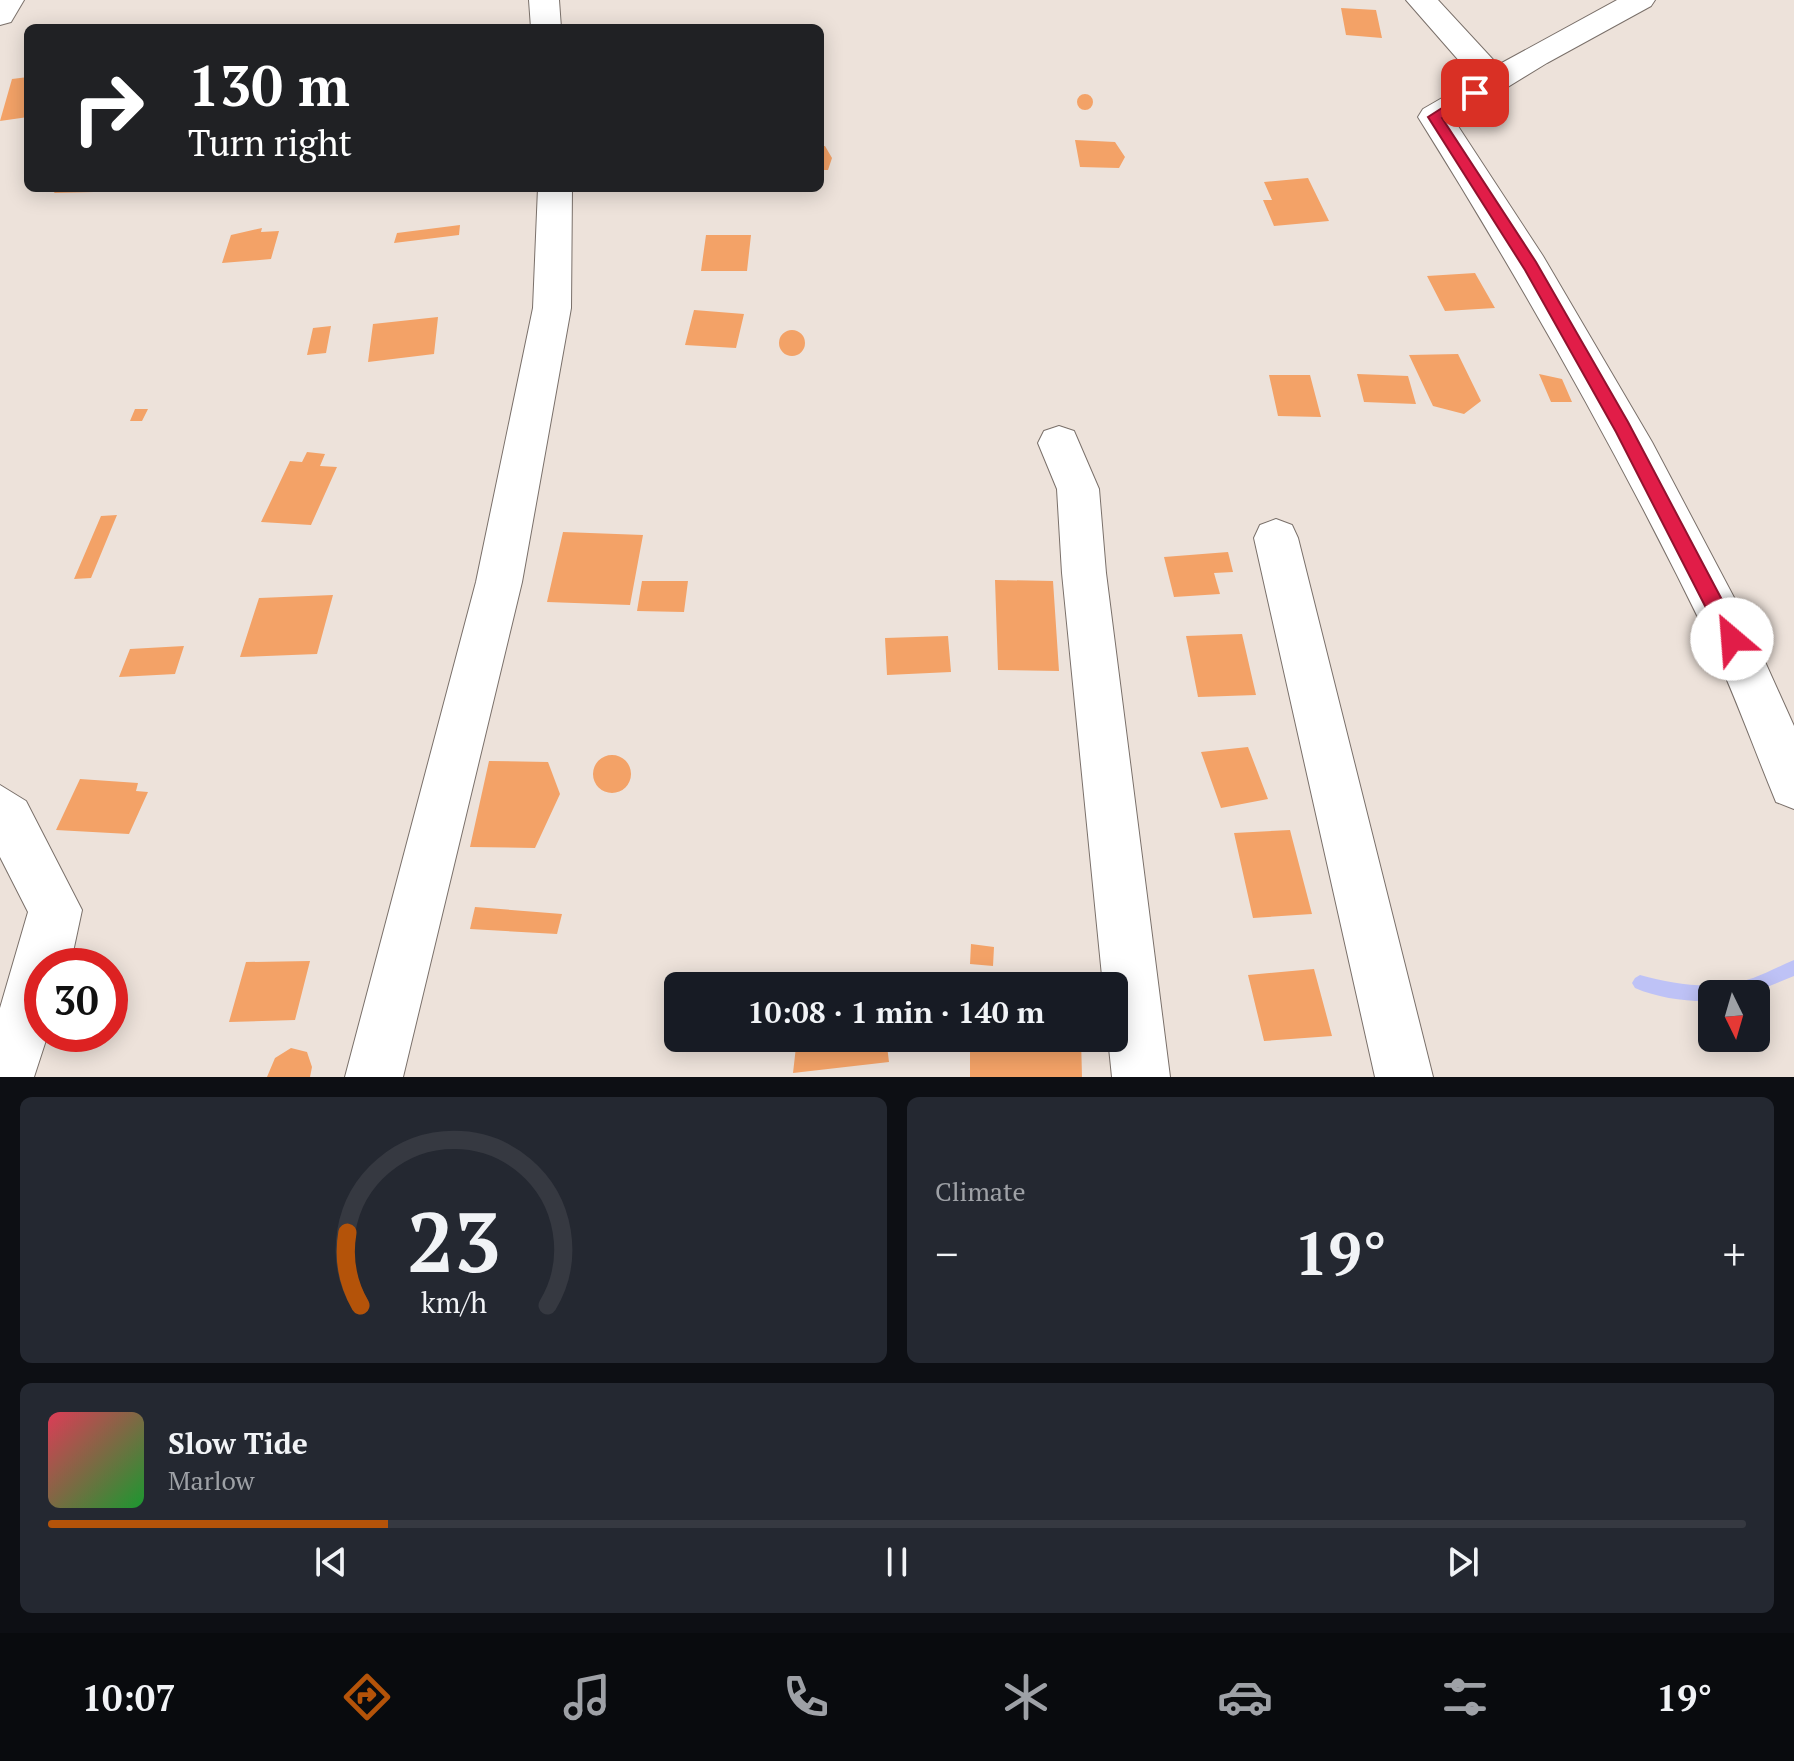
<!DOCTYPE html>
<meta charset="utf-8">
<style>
:root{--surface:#171b24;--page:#242831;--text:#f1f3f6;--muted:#9ea1a6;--line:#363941;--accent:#b45309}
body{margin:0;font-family:"PT Serif",serif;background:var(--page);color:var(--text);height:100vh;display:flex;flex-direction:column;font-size:30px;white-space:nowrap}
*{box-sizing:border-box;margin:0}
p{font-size:26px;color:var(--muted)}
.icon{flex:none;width:44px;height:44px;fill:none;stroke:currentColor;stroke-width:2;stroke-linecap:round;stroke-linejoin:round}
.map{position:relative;height:1077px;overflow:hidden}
.side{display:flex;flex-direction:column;gap:20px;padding:20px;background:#0d0f14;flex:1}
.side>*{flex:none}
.top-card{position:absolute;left:24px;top:24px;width:800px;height:168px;border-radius:12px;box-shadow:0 4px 20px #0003;background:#202124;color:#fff;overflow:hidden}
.needle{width:52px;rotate:175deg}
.fabs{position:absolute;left:1698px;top:980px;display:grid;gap:16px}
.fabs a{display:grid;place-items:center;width:72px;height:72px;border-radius:12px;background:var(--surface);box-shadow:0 4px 20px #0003;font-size:40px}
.speed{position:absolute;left:24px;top:948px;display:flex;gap:16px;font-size:40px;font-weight:700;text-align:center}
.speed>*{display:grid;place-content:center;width:104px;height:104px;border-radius:50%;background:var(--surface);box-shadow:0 4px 20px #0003;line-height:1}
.speed .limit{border:12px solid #d22;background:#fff;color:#111}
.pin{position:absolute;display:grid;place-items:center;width:68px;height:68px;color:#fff;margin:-34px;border-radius:16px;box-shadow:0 4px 12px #0006}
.me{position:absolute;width:88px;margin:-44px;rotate:333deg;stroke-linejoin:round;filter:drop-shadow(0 0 6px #0008)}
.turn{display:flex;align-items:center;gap:28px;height:168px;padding:0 32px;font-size:36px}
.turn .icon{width:104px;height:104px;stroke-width:2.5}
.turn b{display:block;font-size:56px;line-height:68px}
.big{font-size:60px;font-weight:800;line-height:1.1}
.side .card{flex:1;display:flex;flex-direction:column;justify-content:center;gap:12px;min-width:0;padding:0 28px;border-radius:12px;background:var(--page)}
.side .dial{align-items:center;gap:0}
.dial svg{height:208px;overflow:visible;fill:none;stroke:var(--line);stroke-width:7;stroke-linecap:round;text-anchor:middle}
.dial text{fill:var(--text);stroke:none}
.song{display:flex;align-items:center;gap:24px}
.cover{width:96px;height:96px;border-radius:12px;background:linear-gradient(135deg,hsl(350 70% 55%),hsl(130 70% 35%))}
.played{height:8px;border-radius:4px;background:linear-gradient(90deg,var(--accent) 20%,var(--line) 20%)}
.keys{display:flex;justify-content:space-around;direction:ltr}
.heat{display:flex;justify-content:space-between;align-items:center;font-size:44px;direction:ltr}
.side .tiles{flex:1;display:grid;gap:20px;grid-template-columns:1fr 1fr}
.card:last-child{grid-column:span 2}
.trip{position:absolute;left:664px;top:972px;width:464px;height:80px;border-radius:12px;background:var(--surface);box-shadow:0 4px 20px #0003;font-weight:800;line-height:80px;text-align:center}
.tabs{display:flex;height:128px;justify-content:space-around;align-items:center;background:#090b0e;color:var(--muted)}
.tabs .icon{width:56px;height:56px}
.tabs .selected{color:var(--accent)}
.tabs b{font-size:36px;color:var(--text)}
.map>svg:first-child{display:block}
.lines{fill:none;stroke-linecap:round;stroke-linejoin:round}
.stream{fill:#bec2f6;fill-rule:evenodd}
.building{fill:#f3a267}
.street-casing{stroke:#7a706a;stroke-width:2}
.secondary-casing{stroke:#7a706a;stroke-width:2}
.street{fill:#fff;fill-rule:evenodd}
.secondary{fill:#fff;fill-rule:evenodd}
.route{fill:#e11d48;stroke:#92132f;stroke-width:2}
</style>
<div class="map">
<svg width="1794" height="1077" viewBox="0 0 1794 1077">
<rect width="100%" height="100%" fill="#ede2da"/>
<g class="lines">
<!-- stream -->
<path class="stream" d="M1794,960v16l-44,18h-38v7c-25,1 -54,-3 -77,-13l-3,-5 3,-5 5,-3c38,10 75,16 113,3 14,-5 27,-12 41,-18z"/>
</g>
<!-- building -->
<path class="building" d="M1341,8l35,2 6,28 -36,-3z
M28,77v40l-28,4 12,-42z
M1077 102a8 8 0 1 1 16 0a8 8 0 1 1-16 0Z
M1075,140l40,2 10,15 -6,11 -39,-1z
M820,146h5l7,12 -4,12h-8z
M1308,178l21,43 -55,5 -11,-26h9l-8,-18z
M57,188h39l-2,4 -40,1z
M460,225l-1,10 -65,8 3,-10z
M262,228l-1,4 18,-1 -8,28 -49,4 9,-28z
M706,235h45l-4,36h-46z
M1475,273l20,35 -50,3 -18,-35z
M694,310l50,4 -8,34 -51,-3z
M438,317l-4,37 -66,8 5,-38z
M331,326l-5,27 -19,2 6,-27z
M779 343a13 13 0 1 1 26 0a13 13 0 1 1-26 0Z
M1458,354l23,47 -17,13 -31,-8 -24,-51z
M1357,374l51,2 8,28 -52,-2z
M1539,374l23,5 10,23h-21z
M1269,375h41l11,42 -43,-1z
M135,409h13l-6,12h-12z
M307,452l18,2 -5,12 17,1 -26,58 -50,-3 29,-61 12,1z
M117,515l-26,63 -17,1 27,-63z
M563,532l80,3 -13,70 -83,-3z
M1228,552l5,20 -19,1 6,21 -46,3 -10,-40z
M995,580l58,1 6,90 -61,-1z
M642,581h46l-4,31 -47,-1z
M333,595l-16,59 -77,3 19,-59z
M1242,634l14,61 -58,2 -12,-61z
M948,636l3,36 -64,3 -2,-37z
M184,646l-9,28 -56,3 11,-28z
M1248,747l20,52 -47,9 -20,-56z
M593 774a19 19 0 1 1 38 0a19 19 0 1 1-38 0Z
M489,761l59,1 12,32 -25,54 -65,-1z
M80,779l58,4 -2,8 12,1 -19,42 -73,-4z
M1290,830l22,84 -59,4 -19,-85z
M475,907l87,7 -5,20 -87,-5z
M971,944l23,3 -1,19 -23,-2z
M310,961l-15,59 -66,2 17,-60z
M1314,969l18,67 -68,5 -16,-66z
M797,1038h89l3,24 -96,11z
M970,1038h111l1,39h-112z
M291,1048l16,4 5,15 -2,10h-43l8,-19z"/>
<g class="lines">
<defs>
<path id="street" d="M529,0h30l2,28h-30z
M1406,0h32l60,65 119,-65h38l-4,6 -104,57 -93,57 89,136 109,186 96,182 46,102v83l-18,-7c-22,-53 -41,-107 -65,-158 -88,-182 -186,-356 -293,-527l5,-8 52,-30z
M538,188h34l-1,120 -49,274 -119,495h-58l131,-495 57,-274z
M1059,426l15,5 25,58 7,84 64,504h-58l-4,-39h6v-52h-11l-41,-413 -5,-84 -19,-46 6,-12z
M1276,519l16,6 6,13 135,539h-58l-121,-539 6,-13z
M0,785l26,16 56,109 -12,56h-28v68h6l-14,43h-34v-69l28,-96 -28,-55z"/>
<path id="secondary" d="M0,0h24l-13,22 -11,3z"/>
</defs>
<!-- street casing -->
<use href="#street" class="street-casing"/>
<!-- secondary casing -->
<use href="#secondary" class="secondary-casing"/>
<!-- street -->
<use href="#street" class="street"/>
<!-- secondary -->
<use href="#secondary" class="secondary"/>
</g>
<!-- route -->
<path class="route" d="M1470,90l12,3 -40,25 94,144 92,160 111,210 3,7 -3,6h-14l-109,-213 -91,-162 -97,-153z"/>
</svg>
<div class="fabs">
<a><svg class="needle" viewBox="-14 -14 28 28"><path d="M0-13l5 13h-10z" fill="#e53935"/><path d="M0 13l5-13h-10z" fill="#9ea1a6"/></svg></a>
</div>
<div class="speed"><div class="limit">30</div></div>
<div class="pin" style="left:1475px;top:93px;background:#d93025"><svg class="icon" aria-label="arrive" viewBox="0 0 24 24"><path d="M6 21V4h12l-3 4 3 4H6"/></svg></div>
<svg class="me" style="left:1732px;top:639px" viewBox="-20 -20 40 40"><circle r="19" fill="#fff"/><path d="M0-13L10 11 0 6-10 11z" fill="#e11d48"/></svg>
<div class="trip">10:08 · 1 min · 140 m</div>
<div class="top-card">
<div class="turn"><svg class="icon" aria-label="right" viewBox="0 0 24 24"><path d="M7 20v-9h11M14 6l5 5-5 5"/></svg><div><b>130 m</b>Turn right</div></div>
</div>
</div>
<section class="side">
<div class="tiles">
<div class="card dial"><svg viewBox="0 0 100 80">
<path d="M14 69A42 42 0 1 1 86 69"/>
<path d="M14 69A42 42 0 0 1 9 41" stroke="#b45309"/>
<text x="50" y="56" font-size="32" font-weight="700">23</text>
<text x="50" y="72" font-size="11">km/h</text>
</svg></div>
<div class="card"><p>Climate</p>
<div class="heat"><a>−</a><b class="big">19°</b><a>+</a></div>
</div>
<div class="card">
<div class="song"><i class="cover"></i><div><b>Slow Tide</b><p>Marlow</p></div></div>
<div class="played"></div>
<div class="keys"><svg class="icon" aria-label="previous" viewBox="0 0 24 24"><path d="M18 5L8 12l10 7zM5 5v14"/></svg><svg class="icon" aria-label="pause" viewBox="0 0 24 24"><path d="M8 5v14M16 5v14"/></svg><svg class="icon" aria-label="next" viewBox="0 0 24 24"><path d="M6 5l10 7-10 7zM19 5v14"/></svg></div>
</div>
</div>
</section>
<nav class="tabs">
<b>10:07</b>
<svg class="icon selected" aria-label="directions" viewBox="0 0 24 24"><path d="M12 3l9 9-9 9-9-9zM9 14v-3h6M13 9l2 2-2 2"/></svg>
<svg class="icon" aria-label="music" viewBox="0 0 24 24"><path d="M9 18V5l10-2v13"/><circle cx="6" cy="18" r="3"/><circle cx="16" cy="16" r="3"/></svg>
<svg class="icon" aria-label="phone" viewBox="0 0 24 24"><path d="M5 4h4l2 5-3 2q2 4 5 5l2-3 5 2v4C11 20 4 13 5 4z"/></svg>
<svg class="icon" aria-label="climate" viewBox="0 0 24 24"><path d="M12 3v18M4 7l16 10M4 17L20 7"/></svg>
<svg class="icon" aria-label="car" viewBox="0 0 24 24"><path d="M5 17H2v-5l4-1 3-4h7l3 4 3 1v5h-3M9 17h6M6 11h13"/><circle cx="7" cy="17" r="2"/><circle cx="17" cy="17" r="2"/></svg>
<svg class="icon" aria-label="filters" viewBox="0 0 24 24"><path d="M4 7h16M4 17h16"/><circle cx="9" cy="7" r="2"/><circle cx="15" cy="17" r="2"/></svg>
<b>19°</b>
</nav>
